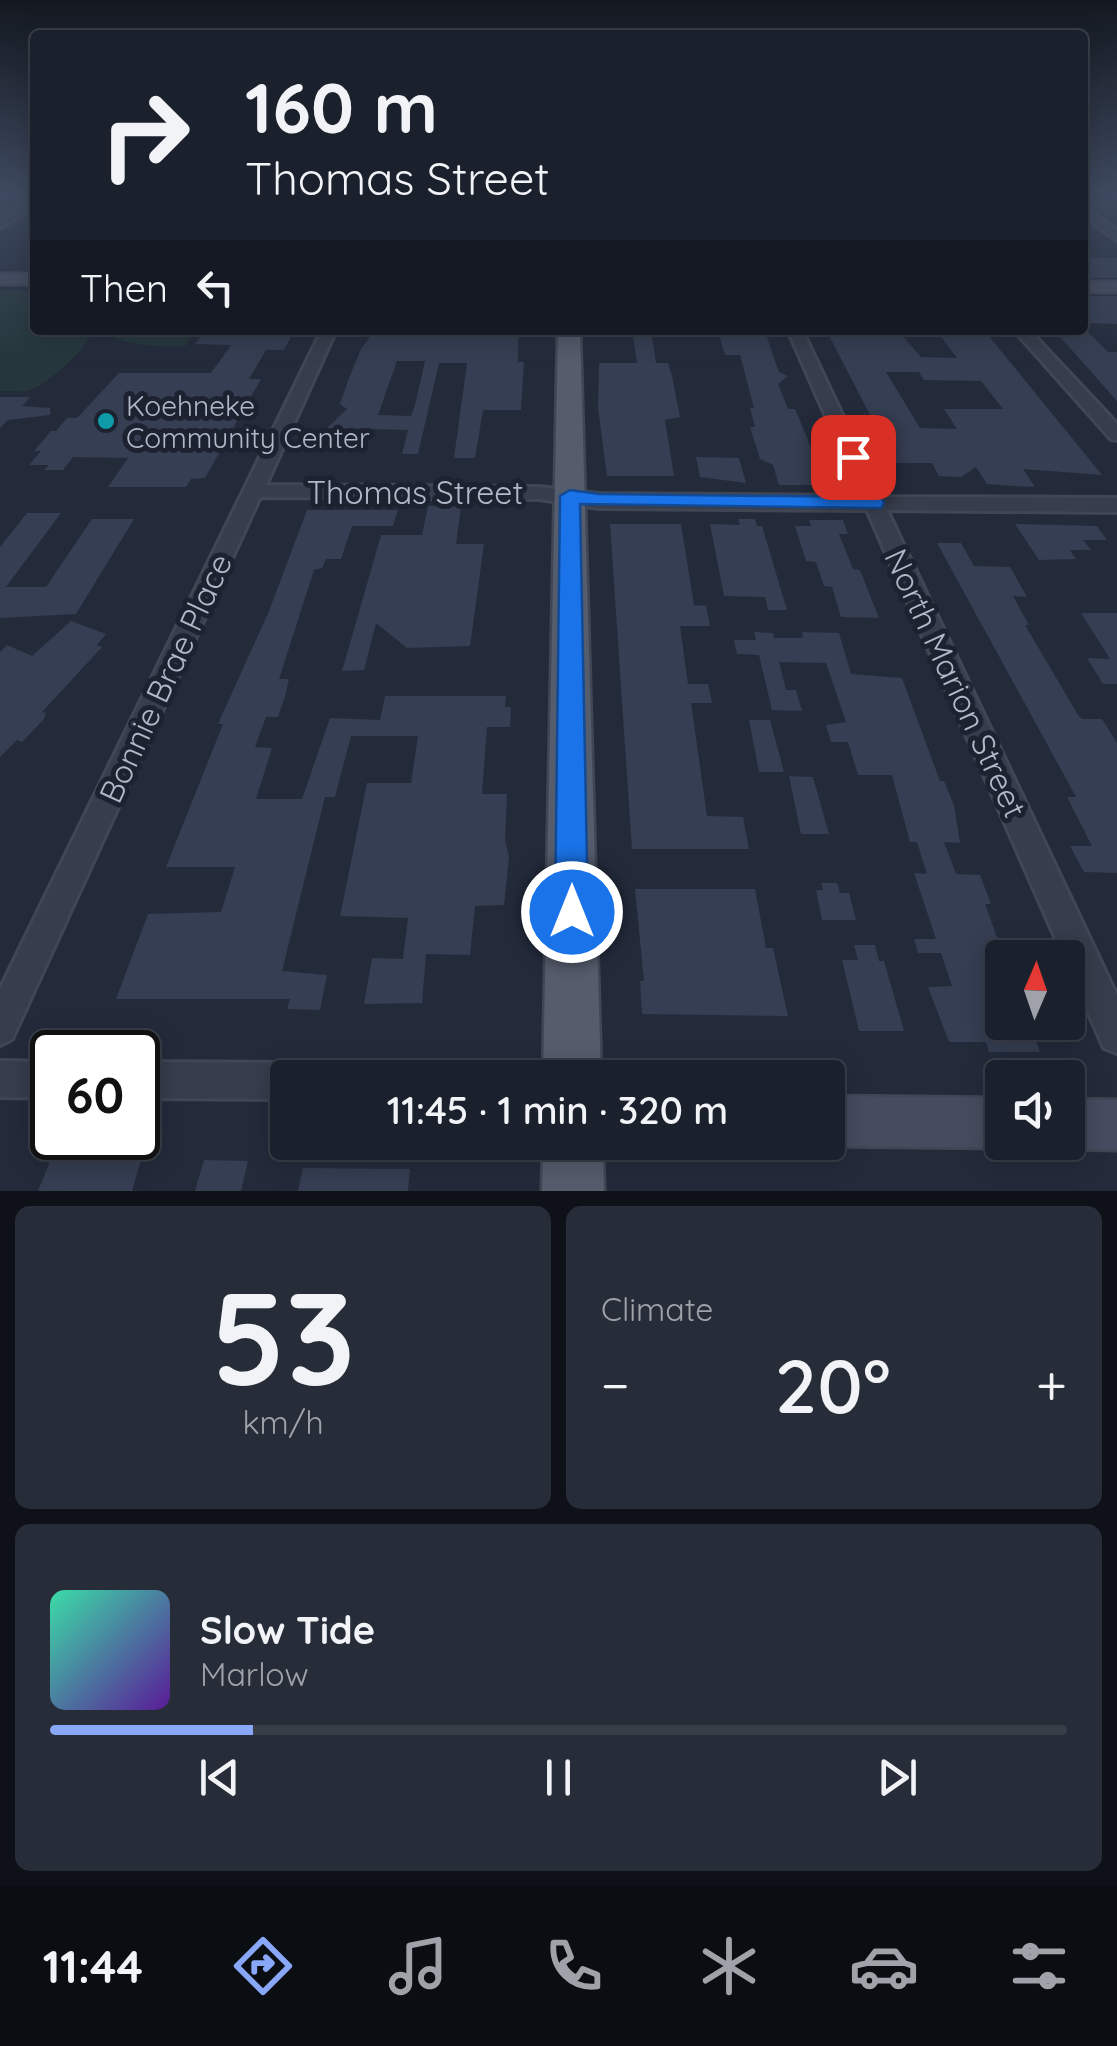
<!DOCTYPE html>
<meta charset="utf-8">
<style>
:root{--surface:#1a202c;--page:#272d38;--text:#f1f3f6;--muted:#9fa3a9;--line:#383e48;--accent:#88a7f7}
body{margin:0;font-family:Quicksand,sans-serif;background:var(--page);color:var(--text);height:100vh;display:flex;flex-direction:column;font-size:38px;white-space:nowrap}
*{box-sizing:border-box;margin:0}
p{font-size:32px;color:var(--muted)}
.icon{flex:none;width:55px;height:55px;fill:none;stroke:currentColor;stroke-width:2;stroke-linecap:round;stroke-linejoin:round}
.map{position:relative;height:1191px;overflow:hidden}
.details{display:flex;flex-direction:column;gap:15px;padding:15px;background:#0e1218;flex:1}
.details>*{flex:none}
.guide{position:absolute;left:30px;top:30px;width:1058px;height:305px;border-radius:10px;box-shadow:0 5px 25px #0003,0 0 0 2px var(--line);background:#1a202c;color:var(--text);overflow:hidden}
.needle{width:65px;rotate:2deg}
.buttons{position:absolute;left:985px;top:940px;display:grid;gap:20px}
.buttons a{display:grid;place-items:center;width:100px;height:100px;border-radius:10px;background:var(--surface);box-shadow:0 5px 25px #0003,0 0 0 2px var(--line);font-size:50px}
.speed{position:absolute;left:30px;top:1030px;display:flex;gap:20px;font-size:50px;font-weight:700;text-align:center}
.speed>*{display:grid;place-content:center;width:130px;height:130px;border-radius:50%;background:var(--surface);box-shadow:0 5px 25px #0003,0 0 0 2px var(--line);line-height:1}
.speed .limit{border:5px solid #111;border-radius:15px;background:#fff;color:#111}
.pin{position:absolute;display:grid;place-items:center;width:85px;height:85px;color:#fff;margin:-42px;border-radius:20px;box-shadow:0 5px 15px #0006}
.me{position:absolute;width:110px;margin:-55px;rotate:0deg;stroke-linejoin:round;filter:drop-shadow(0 0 8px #0008)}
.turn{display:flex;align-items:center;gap:35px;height:210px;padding:0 50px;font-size:45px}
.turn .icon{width:130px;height:130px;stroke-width:2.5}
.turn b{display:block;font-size:70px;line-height:85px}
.then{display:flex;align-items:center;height:95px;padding:0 50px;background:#0003;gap:20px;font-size:38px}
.big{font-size:75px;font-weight:600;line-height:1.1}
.details .card{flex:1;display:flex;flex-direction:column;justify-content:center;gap:15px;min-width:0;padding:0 35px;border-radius:15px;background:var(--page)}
.details .dial{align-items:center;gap:0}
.dial b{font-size:130px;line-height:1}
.song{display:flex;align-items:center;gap:30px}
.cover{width:120px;height:120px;border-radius:15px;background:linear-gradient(135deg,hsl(160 70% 55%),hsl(270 70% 35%))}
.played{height:10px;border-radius:5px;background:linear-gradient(90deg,var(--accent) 20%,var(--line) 20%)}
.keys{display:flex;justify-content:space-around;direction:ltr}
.heat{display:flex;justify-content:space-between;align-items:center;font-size:55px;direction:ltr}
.details .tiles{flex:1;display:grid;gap:15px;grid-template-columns:1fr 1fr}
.card:last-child{grid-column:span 2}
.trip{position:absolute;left:270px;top:1060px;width:575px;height:100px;border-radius:10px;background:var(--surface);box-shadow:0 5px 25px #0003,0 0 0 2px var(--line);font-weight:600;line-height:100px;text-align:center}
.tabs{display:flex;height:160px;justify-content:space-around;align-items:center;background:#0a0d12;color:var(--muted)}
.tabs .icon{width:70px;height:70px}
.tabs .on{color:var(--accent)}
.tabs b{font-size:45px;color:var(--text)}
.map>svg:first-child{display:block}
.green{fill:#25373c}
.building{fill:#353e52;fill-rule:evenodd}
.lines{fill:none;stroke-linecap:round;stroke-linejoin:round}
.street-casing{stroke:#404654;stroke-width:6}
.secondary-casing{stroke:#404654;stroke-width:5}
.primary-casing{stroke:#404654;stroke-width:5}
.street{fill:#373d4c;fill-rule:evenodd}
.secondary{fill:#454c5f;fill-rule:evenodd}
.primary{fill:#555c6c;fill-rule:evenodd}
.route{fill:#1a73e8;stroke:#114b97;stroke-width:2.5}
.culture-dot{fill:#0f9aa8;stroke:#1c2230;stroke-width:4}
.labels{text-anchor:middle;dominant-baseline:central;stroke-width:10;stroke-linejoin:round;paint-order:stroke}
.far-poi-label{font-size:28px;fill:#b2b8c7;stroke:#1c2230;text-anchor:start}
.street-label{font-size:32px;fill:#b2b8c7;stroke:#1c2230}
</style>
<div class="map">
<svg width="1117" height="1191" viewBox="0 0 1117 1191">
<rect width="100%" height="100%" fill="#232b3b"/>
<!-- green -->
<path class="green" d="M0,290l35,1v39h57c-4,19 -48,58 -66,61 -8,1 -18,0 -26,0z
M101,330h96l-12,16c-28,1 -61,1 -84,-16z"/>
<!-- building -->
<path class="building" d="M1082,258h35v20h-30l-5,-4z
M1082,296h35v28l-35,-1z
M206,330h88l-10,20h-18l-17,29h12l-56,99 -14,1 -5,8h-78l20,-29 -55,-1 -10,13h-19l5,-5h-20l12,-14h-7l17,-20h5l11,-13h10l42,-45h92l20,-28 -36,-1z
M375,330h73l-3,7h43l1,-7h29v32h6l-3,48h-38l-8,48h-21l13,-95h-28l-21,91h-16l6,-24 -81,-2 20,-19 -7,-5 9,-26 12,-29zM397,361h28l-10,44 -4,11 -33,-1z
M632,330h19l5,33h12l4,13 8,41 -15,3 9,56h-67l-9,-68 1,-45h38z
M826,330l74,3 21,24 36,1 -21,-28h48l118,145 -79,-6 12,18 -20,-1 -28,-2 -11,-17 -15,10 -22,-1 -7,-13h-37zM886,372h33l5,8 57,1 22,28h-59l13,20 -37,-1z
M1054,330h32l22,22h9v49z
M718,331l47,1 14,40 9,4 -10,8 10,25h7l16,38 12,33 -6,5h-38l-6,-20 -13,-6 -10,-32h5l-5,-19h4l-14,-53h-15z
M0,397h30l-8,9 28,2v7l-42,5 -8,8z
M696,457l43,1 7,25 -46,-6z
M428,506h33l-5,38h28l-14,102 -63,2 -31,-25 -12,47 -22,1 39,-136h41z
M307,510h91l-5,16h-41l-11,33h-15l-4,9 -8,2 -35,109h10l-4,17 -7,21h-12l-11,30 17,1 -16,51h46l28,-81 50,2 5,-24h121l-1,11h6l-1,20h-23l-5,67h25l-2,47 4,16 -5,48 -29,1 -5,49 -44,-1 -4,49 -58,1 8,-46 31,1 5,-41 -68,-2 27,-133h44l7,-47h-67l-16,61h-10l-43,174 45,4 -7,35 -33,-1 3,-10h-174l32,-85 73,-2 14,-45h-69l57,-143h-5l51,-113z
M27,513h34l-55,74h40l46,-68h42l-58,95 -76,4v-71z
M738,519h17l2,7h5l25,84h-19l-3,-13 -41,-1 -14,-72 30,1z
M809,520h34l5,14h-9l14,35 7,1 19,48 -38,-1 -9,-30 -8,-1 -8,-24 -10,-1 -11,-35h16z
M610,524h71l13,81 12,1 4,20h-30l8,58h20l4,19h-21l16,113 36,1 6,32h-117z
M1015,524l82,2 10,14h-24l8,10h-21l6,9 -37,1z
M937,543h24l13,23 36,1 17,30 -14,-1 16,29h-4l53,90 4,4h20l15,24v130l-33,-1 -14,-26h22l-25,-49h9z
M1081,613h36v71h-14l-16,-26 23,1z
M71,621l35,13 -9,11 5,2 -60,65 4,1 -2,6 -22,23 -5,-2 -17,17v-105l7,-7 25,11z
M754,632l19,1 1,5h29l-1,-6 37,1 12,41 51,4 38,103h4l10,24 6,38 -16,-1 12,32 24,1 11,29h-6l17,47v71h27l11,30h-51l-3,-10h-37l-21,-55 24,-1 -11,-33h-23l-4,-14h22l-22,-66 13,1 -10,-32h-7l-18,-67h-34l-10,-33h-17l-5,-17 20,-3 -20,-59 -47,-1 7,28h10l6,21 -30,-1 -13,-55 -22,-1 -3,-14h22z
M749,720h21l14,52h-25z
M789,776l24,1 16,57h-28z
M821,883h16l3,10h9l7,27h-34l-6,-30h7z
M635,889h120l11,59h7l15,68 -146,-2 -2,-33h4z
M854,945h21l4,16h5l20,70h-45l-17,-71h16z
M74,1147l70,3 -12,41h-94l13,-32 18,2z
M204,1160l44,1 -7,30h-46z
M303,1168l107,1 -2,22h-110z"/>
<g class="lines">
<defs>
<path id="street" d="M35,198v8l-35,22v-8z
M1082,207l35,23v10l-35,-24z
M322,330h14l-70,155 273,2 60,7 262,2 -73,-166h14l79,167 236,1v14l-230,-2 230,486v57l-13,-5 -237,-538 -268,-2 -60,-9 -279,-2 -248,542 -12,6v-56z
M1014,330h15l88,94v16l-6,-1z
M0,1061l52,1v36l-52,-1z
M138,1062l150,1 13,5 4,10h-17v21l-150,-1z"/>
<path id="secondary" d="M0,274h35v10h-35z
M1082,282h35v10h-35z
M828,1096l174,2v44h14l-14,6 -174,-2 -9,-4h9z
M1068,1099l49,1v50l-49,-1 -17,-7h17z"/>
<path id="primary" d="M558,330h22l21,748h-58z
M543,1142h60l1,49h-62z"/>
</defs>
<!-- street casing -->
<use href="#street" class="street-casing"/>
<!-- secondary casing -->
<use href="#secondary" class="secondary-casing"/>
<!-- primary casing -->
<use href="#primary" class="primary-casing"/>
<!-- street -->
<use href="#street" class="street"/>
<!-- secondary -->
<use href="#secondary" class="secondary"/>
<!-- primary -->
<use href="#primary" class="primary"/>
</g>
<!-- sky -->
<linearGradient id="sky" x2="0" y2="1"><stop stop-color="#131820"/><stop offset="0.54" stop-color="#3f4a60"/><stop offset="1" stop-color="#3f4a60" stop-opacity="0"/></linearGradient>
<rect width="1117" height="360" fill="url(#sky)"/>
<!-- route -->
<path class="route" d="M853,451l9,6 22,46 -3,5 -301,-4 8,408 -5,12 -11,4 -12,-4 -5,-12 5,-416 10,-6 29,4 262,3 -17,-40z"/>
<!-- markers -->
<circle class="culture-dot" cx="106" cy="421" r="10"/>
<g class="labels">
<!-- far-poi labels -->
<g class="far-poi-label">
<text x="126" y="405">Koehneke<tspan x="126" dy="32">Community Center</tspan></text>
</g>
<!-- street labels -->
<g class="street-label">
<text x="415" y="492">Thomas Street</text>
<text transform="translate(165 678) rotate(-65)">Bonnie Brae Place</text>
<text transform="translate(956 683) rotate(65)">North Marion Street</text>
</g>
</g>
</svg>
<div class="buttons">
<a><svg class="needle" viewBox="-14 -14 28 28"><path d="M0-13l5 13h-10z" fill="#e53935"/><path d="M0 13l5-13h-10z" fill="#9fa3a9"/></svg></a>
<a><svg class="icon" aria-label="sound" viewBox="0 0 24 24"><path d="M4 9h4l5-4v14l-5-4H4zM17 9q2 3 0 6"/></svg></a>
</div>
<div class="speed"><div class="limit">60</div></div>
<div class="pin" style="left:853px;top:457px;background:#d93025"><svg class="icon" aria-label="arrive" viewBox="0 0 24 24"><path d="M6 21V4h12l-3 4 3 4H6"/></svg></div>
<svg class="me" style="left:572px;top:912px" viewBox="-20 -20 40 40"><circle r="17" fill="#1a73e8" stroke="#fff" stroke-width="3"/><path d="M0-11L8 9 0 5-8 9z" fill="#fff"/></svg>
<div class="trip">11:45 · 1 min · 320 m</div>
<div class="guide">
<div class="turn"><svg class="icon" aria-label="right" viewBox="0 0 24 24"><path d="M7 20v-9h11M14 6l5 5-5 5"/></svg><div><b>160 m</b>Thomas Street</div></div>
<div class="then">Then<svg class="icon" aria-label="left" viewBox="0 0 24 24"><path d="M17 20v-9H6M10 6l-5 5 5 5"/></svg></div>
</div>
</div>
<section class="details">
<div class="tiles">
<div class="card dial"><b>53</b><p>km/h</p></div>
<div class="card"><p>Climate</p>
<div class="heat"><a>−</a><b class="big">20°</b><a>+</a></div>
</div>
<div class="card">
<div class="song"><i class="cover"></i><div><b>Slow Tide</b><p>Marlow</p></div></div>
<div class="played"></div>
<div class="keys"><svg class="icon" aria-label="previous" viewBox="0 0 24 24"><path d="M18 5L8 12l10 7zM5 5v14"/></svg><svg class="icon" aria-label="pause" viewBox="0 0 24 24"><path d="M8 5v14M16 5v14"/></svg><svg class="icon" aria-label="next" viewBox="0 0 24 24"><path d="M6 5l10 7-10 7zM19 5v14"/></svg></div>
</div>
</div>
</section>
<nav class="tabs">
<b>11:44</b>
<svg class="icon on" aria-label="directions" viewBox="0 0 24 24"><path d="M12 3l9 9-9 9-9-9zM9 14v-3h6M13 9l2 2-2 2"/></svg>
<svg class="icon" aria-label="music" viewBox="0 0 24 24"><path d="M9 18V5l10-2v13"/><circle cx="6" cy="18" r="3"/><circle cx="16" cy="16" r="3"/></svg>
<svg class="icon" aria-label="phone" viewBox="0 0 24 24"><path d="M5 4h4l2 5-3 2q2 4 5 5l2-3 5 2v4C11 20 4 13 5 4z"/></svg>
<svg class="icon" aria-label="climate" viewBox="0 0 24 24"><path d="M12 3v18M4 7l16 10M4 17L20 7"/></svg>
<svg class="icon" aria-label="car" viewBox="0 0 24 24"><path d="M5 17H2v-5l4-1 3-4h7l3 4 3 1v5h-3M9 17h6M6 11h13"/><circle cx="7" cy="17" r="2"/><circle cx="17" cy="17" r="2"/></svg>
<svg class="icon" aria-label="filters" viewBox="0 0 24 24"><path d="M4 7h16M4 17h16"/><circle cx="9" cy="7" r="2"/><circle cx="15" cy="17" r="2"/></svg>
</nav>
